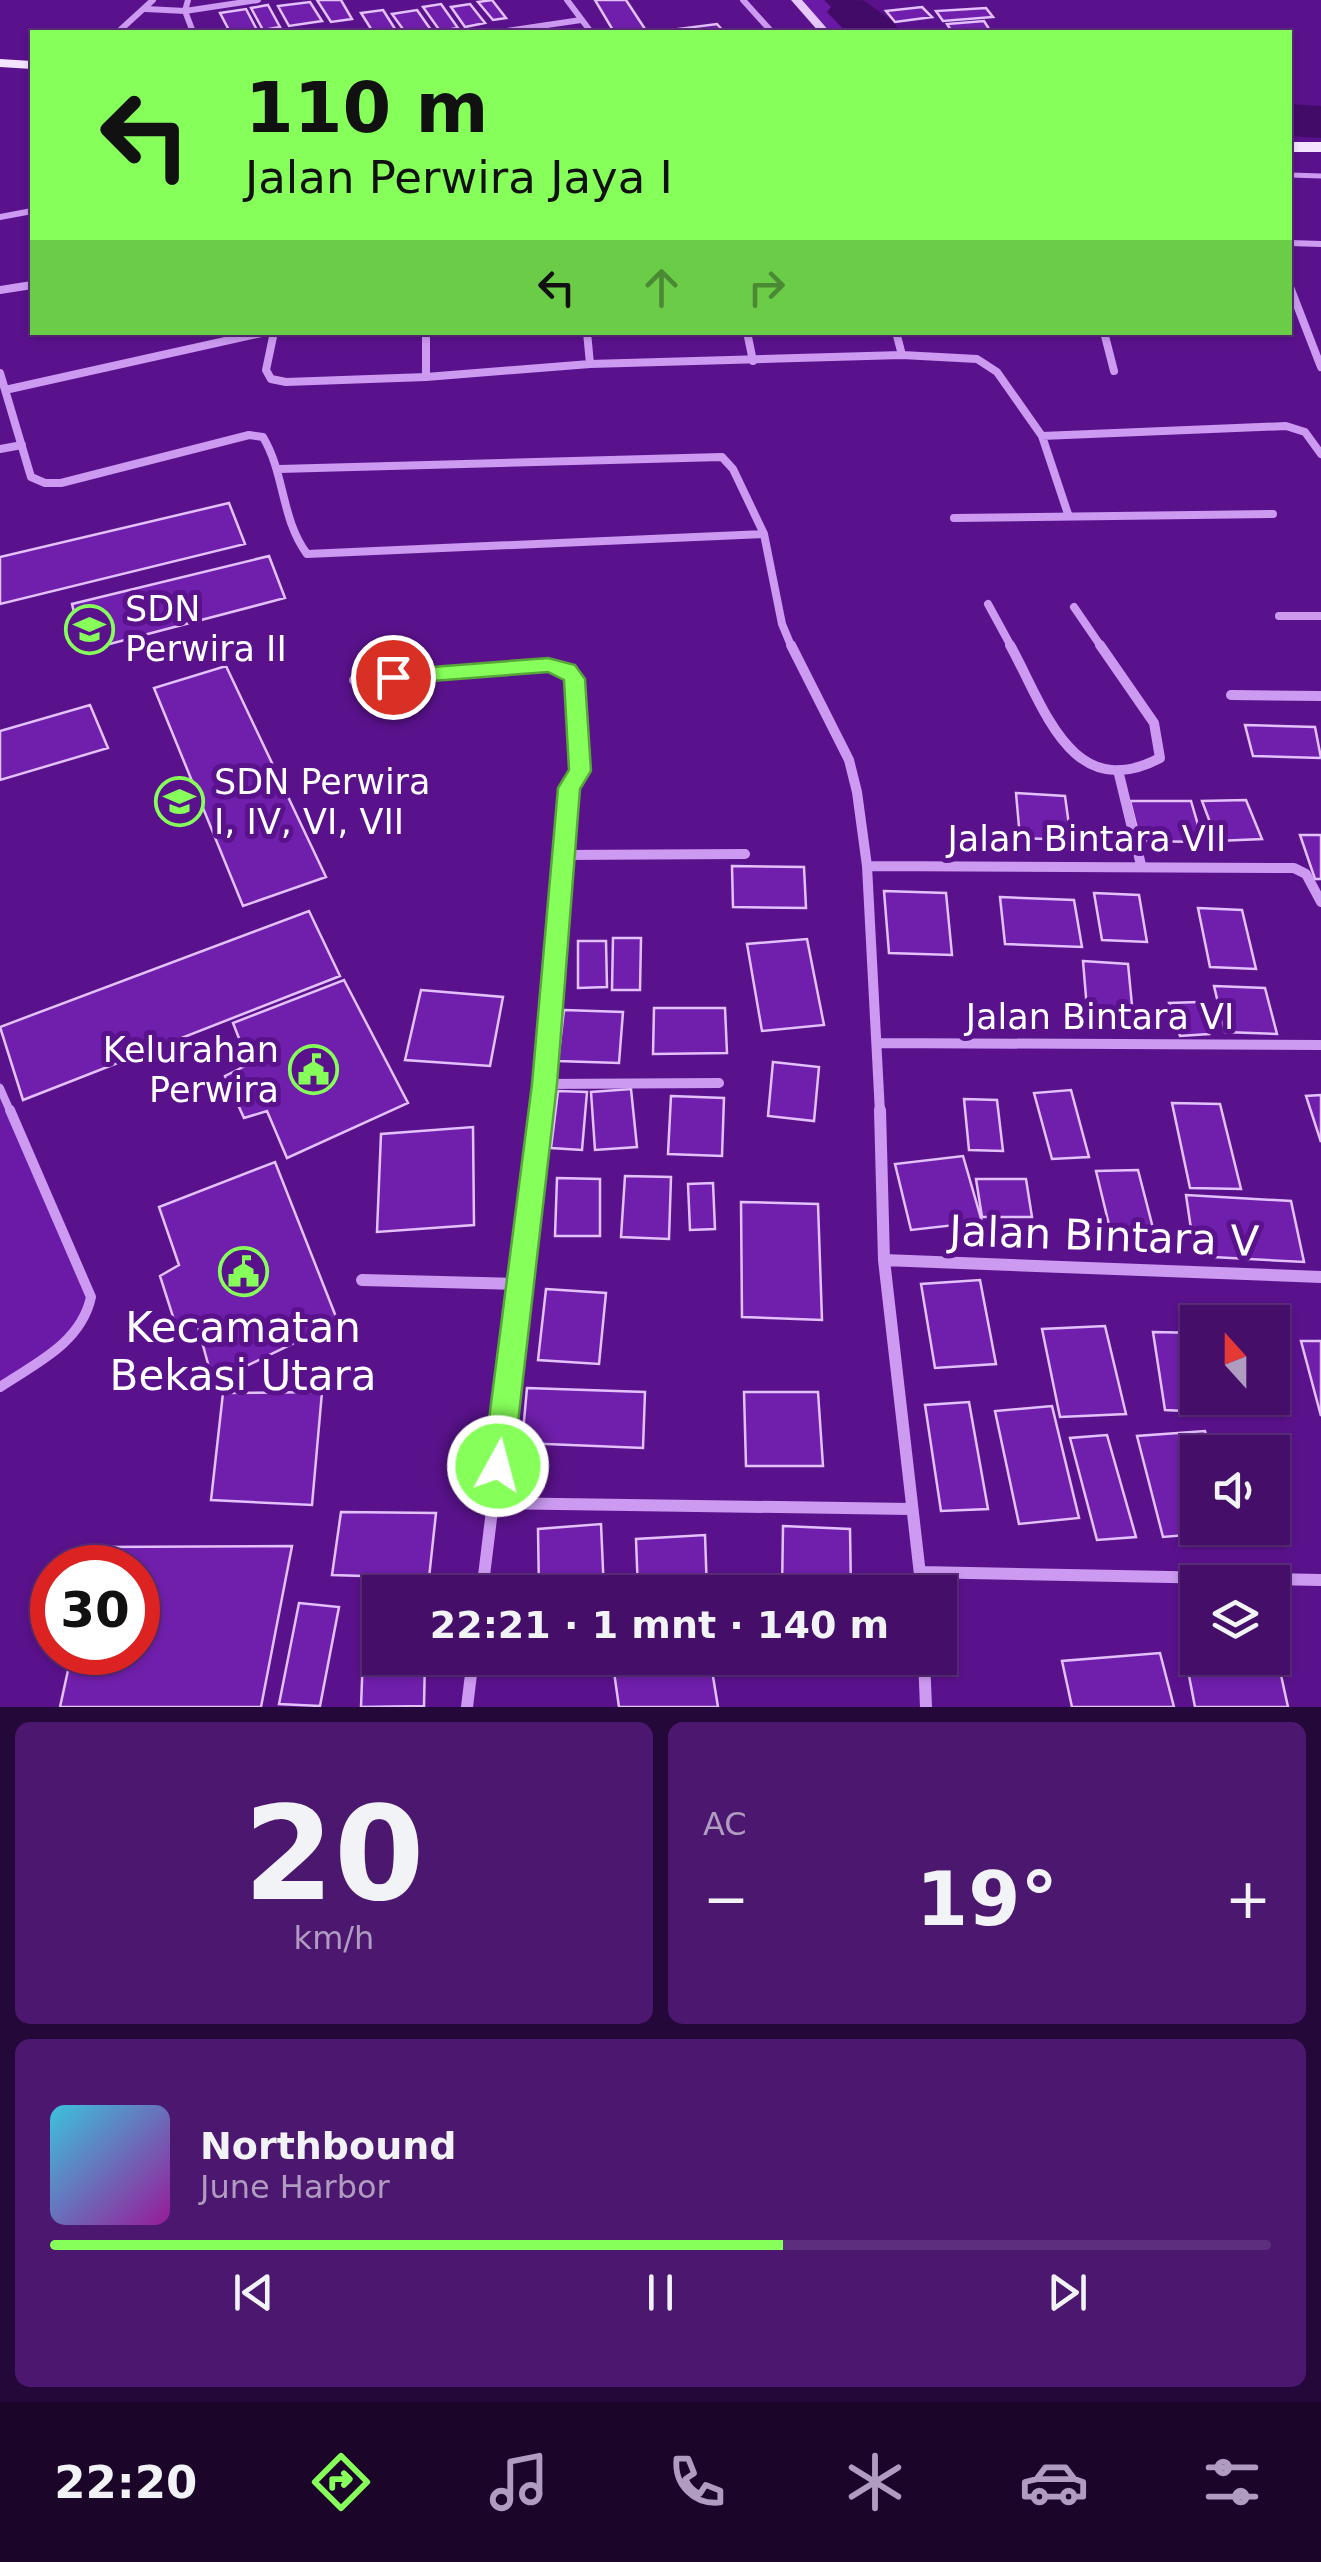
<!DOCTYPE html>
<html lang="id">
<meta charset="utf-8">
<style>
:root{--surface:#440e69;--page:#4b176f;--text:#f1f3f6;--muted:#af9cc0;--line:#5c2e7d;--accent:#86ff5a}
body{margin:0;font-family:"DejaVu Sans",sans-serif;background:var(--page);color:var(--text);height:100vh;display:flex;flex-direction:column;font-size:38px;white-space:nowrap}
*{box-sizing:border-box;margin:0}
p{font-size:32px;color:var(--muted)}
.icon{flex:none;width:55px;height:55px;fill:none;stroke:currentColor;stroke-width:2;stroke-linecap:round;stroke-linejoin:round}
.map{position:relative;height:1707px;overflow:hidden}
.sheet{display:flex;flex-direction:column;gap:15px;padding:15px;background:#25083a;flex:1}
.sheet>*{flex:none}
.banner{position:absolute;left:30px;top:30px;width:1262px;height:305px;border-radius:0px;box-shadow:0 2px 8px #0004,0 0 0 2px var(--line);background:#86ff5a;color:#111;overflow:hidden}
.needle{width:65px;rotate:339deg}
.controls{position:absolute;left:1180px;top:1305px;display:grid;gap:20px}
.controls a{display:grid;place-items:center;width:110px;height:110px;border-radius:0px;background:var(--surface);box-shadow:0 2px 8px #0004,0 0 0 2px var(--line);font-size:50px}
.speed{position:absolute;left:30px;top:1545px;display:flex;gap:20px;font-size:50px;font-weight:700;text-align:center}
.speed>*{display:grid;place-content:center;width:130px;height:130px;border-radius:50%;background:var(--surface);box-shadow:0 2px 8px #0004,0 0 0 2px var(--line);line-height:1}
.speed .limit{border:15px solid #d22;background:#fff;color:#111}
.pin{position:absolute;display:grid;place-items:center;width:85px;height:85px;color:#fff;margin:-42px;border:5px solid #fff;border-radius:50%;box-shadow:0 2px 10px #0007}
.me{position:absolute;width:110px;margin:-55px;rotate:7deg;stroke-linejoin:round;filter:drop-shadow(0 0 8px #0008)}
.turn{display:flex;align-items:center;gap:35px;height:210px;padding:0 50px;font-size:45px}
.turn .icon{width:130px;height:130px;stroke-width:2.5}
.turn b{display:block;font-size:70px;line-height:85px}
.lanes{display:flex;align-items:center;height:95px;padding:0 50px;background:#0003;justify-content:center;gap:50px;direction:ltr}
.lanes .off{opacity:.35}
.big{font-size:75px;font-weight:800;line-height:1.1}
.sheet .tile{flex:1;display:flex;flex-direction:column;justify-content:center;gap:15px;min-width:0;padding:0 35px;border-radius:15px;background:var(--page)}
.sheet .dial{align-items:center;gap:0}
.dial b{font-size:130px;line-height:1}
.song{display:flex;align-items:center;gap:30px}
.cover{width:120px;height:120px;border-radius:15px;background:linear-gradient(135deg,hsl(190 70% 55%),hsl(300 70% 35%))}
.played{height:10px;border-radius:5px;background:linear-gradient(90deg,var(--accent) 60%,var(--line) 60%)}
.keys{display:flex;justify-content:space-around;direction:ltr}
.heat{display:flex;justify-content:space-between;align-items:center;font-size:55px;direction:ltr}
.sheet .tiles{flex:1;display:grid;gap:15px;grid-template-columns:1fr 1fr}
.tile:last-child{grid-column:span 2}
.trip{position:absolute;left:362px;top:1575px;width:595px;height:100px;border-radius:0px;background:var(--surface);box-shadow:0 2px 8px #0004,0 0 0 2px var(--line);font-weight:800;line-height:100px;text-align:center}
.tabs{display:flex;height:160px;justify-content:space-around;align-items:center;background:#1b062a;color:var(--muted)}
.tabs .icon{width:70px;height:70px}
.tabs .current{color:var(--accent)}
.tabs b{font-size:45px;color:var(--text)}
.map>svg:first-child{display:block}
.green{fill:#6a1aa7}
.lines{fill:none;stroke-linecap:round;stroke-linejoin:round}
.canal{fill:#420b68;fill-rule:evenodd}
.river{fill:#420b68;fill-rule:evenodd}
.building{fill:#701fac;stroke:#e3c1fc;stroke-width:2.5}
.lane-far2{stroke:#cc9af1;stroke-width:5}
.lane-far1{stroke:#cc9af1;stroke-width:8}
.lane{stroke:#cc9af1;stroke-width:10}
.street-far3{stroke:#cc9af1;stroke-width:6}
.street-far2{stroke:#cc9af1;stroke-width:8}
.street-far1{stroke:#cc9af1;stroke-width:10}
.street{stroke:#cc9af1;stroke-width:12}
.secondary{fill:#e7c8fc;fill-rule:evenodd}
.primary{fill:#f5e4ff;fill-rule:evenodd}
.route{fill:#86ff5a;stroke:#57a63a;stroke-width:2.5}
.labels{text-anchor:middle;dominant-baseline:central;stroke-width:10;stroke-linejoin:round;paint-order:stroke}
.poi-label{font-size:35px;fill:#fff;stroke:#5a128c;text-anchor:start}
.street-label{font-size:35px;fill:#fff;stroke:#5a128c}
.near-street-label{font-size:42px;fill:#fff;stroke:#5a128c}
.near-poi-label{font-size:42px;fill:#fff;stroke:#5a128c}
</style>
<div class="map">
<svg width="1321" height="1707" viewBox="0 0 1321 1707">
<rect width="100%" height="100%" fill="#5a128c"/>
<!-- green -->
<path class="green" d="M796,0h41l37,32h-49z
M0,1080l91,217 -13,34 -78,56z"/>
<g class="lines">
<!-- canal -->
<path class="canal" d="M824,0h31l11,12 -4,6h-20z"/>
<!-- river -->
<path class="river" d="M863,0l30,21 7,11h-54l-19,-20 8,-10z
M1290,104l31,2v32l-31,-2z"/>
</g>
<!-- building -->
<path class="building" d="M317,0h24l11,19 -21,3z
M492,0l14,18 -13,2 -15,-18z
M595,0h31l21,32h-33z
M310,2l12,19 -33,5 -11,-20z
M441,4l17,24 -18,3 -17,-24z
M470,4l15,19 -20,4 -14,-20z
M268,5l12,22 -17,3 -12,-22z
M922,7l10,10 -37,5 -9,-11z
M986,8l7,9 -50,4 -7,-10z
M246,9l12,23h-28l-10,-19z
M383,10l14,22h-24l-12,-19z
M417,10l14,20 -26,2 -13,-18z
M984,21l7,11h-39l-5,-8z
M717,24l7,8h-69z
M229,503l16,41 -245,60v-47z
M269,556l16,42 -202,53 -11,-47z
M226,666l100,211 -83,29 -89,-218z
M90,705l18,43 -108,32v-49z
M1245,725l70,2 6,31 -68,-2z
M1016,793l49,3 6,44 -51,-2z
M1246,800l16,39 -45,2 -15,-40z
M1130,801h61l12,41 -63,-1z
M1300,835h21v44h-6z
M732,866l72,1 2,41 -73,-1z
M884,891l62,2 6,62 -63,-2z
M1094,893l45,2 8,47 -45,-2z
M1000,897l74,3 8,47 -77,-3z
M1198,908l44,2 14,59 -46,-2z
M309,911l31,65 -317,124 -23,-73z
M613,938h28l-1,52h-28z
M807,939l17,86 -62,6 -15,-87z
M578,941h28l1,46 -29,1z
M1083,961l45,3 6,62 -46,-5z
M344,980l64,123 -121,55 -20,-47 -23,7 -19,-42 24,-12 -16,-41z
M1214,986l51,2 12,46 -52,-2z
M421,990l82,7 -13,69 -85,-6z
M1198,1002l11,32 -29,2 -11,-33z
M654,1008h71l2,45 -74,1z
M564,1010l59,2 -4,51 -61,-2z
M773,1062l46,5 -5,54 -46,-5z
M631,1089l6,58 -42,3 -4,-58z
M1071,1090l18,67 -37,2 -18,-66z
M558,1091l29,1 -5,58 -31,-2z
M1321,1095v47l-15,-46z
M671,1096l53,2 -2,58 -54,-2z
M964,1099l33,1 6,51 -34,-1z
M1172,1103l48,1 21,85 -51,-1z
M473,1127l1,98 -97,7 4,-98z
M963,1156l19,66 -71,8 -16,-66z
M275,1162l63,160 -125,60 -18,-66 -20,7 -15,-47 19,-11 -20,-58z
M1138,1170l16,62 -43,1 -15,-62z
M625,1176l46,1 -2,62 -48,-2z
M557,1178l43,1v57h-45z
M976,1179h50l6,38h-50z
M713,1183l2,46 -25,1 -2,-46z
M1186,1195l105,6 13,61 -109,-6z
M741,1202l77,2 4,116 -80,-3z
M980,1280l16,84 -61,4 -14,-84z
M546,1289l60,4 -7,71 -61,-4z
M1105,1326l21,88 -66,3 -18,-88z
M1153,1332l45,1v65h25l3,15 -61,-3z
M1301,1341h20v75z
M527,1388l118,4 -2,56 -121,-5z
M322,1392l-10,113 -101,-5 12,-107z
M744,1392h74l5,74h-77z
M969,1402l19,107 -47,2 -16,-106z
M1052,1406l27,112 -60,6 -24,-113z
M1205,1431l6,21h-13v76l36,3 -71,6 -26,-101z
M1107,1435l29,102 -39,3 -27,-102z
M341,1512l95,1 -7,65 -97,-3z
M601,1524l3,68h-65l-1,-63z
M783,1526l67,3 1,63h-69z
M705,1535l2,57h-69l-2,-53z
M292,1546l-31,161h-201l12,-55h66v-84h-47l5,-21z
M299,1603l40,4 -19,99 -41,-2z
M380,1625v33h45l-1,48 -63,1 3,-80z
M1160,1653l14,54h-102l-10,-46z
M1185,1655l92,2 11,50h-93z
M612,1658h98l8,49h-99z"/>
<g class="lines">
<!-- lane-far2 -->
<path class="lane-far2" d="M1290,175l31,1"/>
<!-- lane-far1 -->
<path class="lane-far1" d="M0,1088l11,25"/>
<!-- lane -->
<path class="lane" d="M0,1387c36,-24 81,-44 91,-90l-81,-187"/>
<!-- street-far3 -->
<path class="street-far3" d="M188,0l-3,11 8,21
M567,0l24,32
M743,0l29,32
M146,9l39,2 73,-11
M118,32l35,-32
M500,32l81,-12
M0,217l32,-6
M1290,243l31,1"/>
<!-- street-far2 -->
<path class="street-far2" d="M1290,287l31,80
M0,290l32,-5
M274,332l-8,38 5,9 15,3 140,-5 164,-13 312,-9 75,4 20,13 45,64 244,-10 19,6 16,22
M426,332v45
M587,332l3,32
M747,332l6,29
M896,332l6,23
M1104,332l10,39
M0,373l31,104 14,6h16l188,-48 14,2c22,37 18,82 44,117l457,-20 18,90 10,24
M5,390l261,-58
M1042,436l26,78
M0,449l22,-4
M279,469l443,-12 11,12 31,65
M954,518l319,-4
M988,604l24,44
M1074,607l28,41
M1279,616h42"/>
<!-- street-far1 -->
<path class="street-far1" d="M791,645l58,115 8,32 10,74 13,247
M1010,645c34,61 61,160 150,113l-6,-35 -54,-78
M354,680l194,-15 20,5 6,9 6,92 -11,17 -28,325
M1231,695l90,1
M1118,770l23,95
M561,855l184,-1
M867,866l427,2 12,6 15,28
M878,1043l443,2
M544,1084l175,-1"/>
<!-- street -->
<path class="street" d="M880,1110l4,150 38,332
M884,1260l437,17
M362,1280l159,4
M493,1503l418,6
M921,1572l400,8
M482,1592l59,-482
M924,1658l2,49
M467,1707l6,-49"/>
<!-- secondary -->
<path class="secondary" d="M791,0h11l28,32h-11z"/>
<!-- primary -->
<path class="primary" d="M0,59l32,2v8l-32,-2z
M1290,142h31v10h-31z"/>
</g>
<!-- route -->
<path class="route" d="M548,658l27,7 10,14 6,92 -11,18 -23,295 -44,382 -4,11 -11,5 -11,-5 -4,-11 49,-382 26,-296 11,-18 -5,-90 -16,-8 -155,12 -10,-7 10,-7z"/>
<!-- icons -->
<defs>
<symbol id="school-ring" viewBox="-11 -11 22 22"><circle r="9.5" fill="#5a128c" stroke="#86ff5a" stroke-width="1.5"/><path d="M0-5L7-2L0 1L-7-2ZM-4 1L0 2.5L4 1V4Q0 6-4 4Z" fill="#86ff5a"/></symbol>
<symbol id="civic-ring" viewBox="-11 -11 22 22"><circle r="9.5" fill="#5a128c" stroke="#86ff5a" stroke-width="1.5"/><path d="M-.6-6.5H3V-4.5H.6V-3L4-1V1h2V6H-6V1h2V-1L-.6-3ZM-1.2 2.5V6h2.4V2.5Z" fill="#86ff5a"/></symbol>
</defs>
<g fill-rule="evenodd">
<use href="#school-ring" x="62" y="602" width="55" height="55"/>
<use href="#school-ring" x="152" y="774" width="55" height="55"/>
<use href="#civic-ring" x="286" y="1042" width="55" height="55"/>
<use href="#civic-ring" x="216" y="1244" width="55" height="55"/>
</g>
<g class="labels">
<!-- poi labels -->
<g class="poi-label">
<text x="125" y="609">SDN<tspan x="125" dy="40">Perwira II</tspan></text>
<text x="214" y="782">SDN Perwira<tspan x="214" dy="40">I, IV, VI, VII</tspan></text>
<text x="279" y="1050" text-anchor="end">Kelurahan<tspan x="279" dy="40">Perwira</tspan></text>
</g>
<!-- street labels -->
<g class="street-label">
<text x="1087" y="839">Jalan Bintara VII</text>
<text x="1100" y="1017">Jalan Bintara VI</text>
</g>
<!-- near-street labels -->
<g class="near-street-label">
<text transform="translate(1104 1236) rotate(2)">Jalan Bintara V</text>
</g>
<!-- near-poi labels -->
<g class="near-poi-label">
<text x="243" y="1327">Kecamatan<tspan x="243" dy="48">Bekasi Utara</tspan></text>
</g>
</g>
</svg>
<div class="controls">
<a><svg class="needle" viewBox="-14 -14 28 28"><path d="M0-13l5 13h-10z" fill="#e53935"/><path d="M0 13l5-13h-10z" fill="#af9cc0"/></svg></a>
<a><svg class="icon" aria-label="sound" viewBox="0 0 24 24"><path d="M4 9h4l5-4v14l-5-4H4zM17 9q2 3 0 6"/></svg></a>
<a><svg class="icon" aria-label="layers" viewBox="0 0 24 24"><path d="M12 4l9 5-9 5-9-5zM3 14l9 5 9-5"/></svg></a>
</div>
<div class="speed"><div class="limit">30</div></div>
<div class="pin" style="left:393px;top:677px;background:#d93025"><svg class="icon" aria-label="arrive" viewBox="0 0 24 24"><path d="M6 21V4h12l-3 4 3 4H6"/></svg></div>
<svg class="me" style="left:498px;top:1466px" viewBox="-20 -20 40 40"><circle r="17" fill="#86ff5a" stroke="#fff" stroke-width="3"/><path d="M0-11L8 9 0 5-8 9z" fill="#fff"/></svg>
<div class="trip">22:21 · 1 mnt · 140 m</div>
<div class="banner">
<div class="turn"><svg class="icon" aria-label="left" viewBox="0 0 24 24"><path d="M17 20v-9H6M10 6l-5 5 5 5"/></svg><div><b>110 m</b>Jalan Perwira Jaya I</div></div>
<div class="lanes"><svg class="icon" aria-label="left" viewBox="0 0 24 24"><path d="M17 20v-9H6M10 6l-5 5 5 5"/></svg><svg class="icon off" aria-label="ahead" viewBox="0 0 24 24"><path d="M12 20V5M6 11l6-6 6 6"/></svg><svg class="icon off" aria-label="right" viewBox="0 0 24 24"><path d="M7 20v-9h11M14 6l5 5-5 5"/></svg></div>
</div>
</div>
<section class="sheet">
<div class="tiles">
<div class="tile dial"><b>20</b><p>km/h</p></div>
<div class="tile"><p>AC</p>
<div class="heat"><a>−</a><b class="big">19°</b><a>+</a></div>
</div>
<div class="tile">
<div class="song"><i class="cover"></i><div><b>Northbound</b><p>June Harbor</p></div></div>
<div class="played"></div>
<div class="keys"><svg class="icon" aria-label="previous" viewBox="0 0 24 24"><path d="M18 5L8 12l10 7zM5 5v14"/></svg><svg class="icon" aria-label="pause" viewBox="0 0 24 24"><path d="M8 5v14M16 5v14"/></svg><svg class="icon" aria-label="next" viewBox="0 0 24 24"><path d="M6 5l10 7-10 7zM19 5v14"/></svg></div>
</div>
</div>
</section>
<nav class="tabs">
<b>22:20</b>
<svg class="icon current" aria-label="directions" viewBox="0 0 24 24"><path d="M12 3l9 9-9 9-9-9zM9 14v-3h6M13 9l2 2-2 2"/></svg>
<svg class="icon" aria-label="music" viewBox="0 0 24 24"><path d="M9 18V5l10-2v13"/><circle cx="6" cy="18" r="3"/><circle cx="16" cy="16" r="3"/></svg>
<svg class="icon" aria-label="phone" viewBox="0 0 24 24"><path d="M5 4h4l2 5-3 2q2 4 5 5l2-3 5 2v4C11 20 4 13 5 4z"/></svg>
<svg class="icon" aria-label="climate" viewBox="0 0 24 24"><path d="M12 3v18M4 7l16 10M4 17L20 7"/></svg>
<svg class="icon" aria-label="car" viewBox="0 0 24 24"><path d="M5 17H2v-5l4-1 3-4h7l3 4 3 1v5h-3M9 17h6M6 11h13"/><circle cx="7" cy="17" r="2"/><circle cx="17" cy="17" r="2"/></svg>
<svg class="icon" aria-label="filters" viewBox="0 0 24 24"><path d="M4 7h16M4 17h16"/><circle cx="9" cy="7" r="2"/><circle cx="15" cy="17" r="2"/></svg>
</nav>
